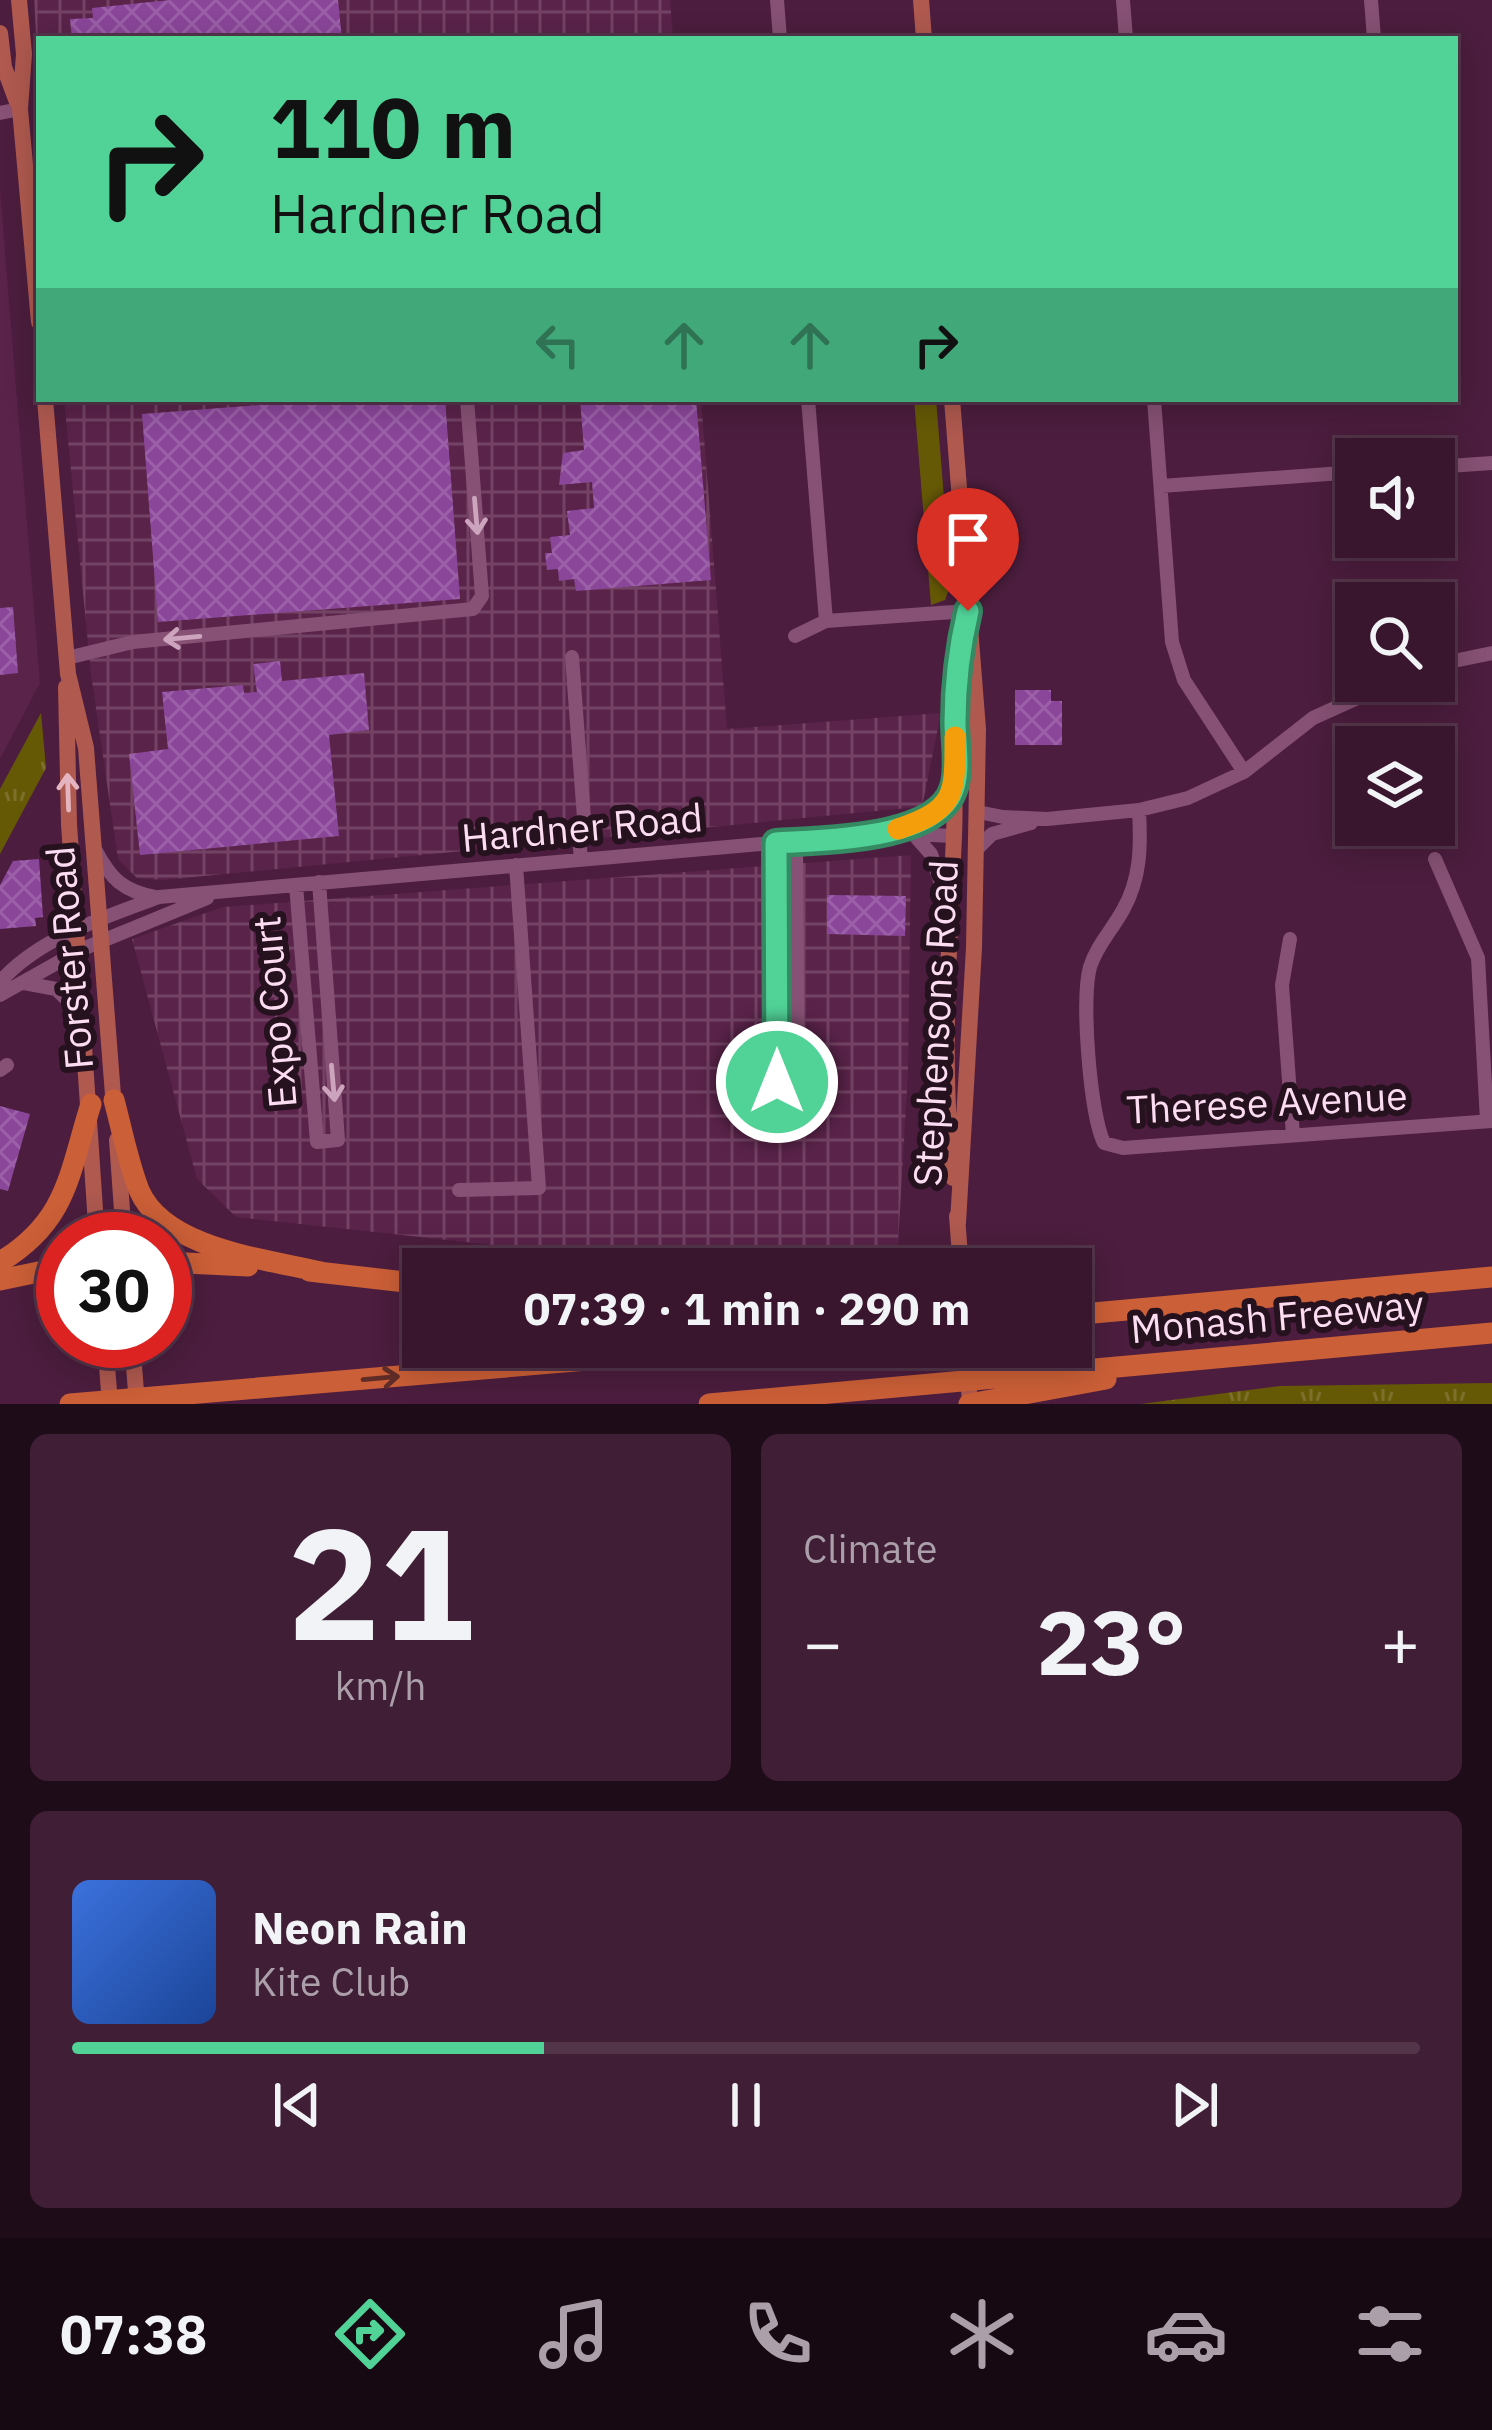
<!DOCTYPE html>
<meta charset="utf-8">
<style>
:root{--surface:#39162e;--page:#401f36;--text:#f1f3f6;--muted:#ab9faa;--line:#53354a;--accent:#51d398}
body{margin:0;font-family:"IBM Plex Sans",sans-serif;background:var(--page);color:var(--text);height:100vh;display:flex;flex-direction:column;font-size:45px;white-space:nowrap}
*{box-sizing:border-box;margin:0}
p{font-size:39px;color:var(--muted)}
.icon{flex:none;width:66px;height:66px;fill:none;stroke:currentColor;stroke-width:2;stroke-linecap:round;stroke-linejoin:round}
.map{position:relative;height:1404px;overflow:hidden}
.sheet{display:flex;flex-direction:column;gap:30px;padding:30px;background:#1f0c19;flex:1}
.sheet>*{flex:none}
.guide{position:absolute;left:36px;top:36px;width:1422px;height:366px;border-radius:0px;box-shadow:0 6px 30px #0003,0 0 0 3px var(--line);background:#51d398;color:#111;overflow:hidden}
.fabs{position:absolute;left:1335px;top:438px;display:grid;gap:24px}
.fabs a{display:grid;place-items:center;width:120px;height:120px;border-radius:0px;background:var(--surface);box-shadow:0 6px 30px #0003,0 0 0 3px var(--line);font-size:60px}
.speed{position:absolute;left:36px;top:1212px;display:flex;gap:24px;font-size:60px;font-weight:700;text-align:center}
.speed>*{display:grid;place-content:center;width:156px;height:156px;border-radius:50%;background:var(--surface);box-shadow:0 6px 30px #0003,0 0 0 3px var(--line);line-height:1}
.speed .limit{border:18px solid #d22;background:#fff;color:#111}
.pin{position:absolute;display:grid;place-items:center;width:102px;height:102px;color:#fff;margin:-123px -51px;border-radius:50% 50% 50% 0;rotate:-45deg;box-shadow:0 0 12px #0007}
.pin .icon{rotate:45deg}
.me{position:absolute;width:132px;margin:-66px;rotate:0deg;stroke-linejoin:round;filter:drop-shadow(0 0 9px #0008)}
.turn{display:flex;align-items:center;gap:42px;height:252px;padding:0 36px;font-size:54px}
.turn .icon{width:156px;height:156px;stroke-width:2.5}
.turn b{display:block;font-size:84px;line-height:102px}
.lanes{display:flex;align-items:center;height:114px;padding:0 36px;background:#0003;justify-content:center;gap:60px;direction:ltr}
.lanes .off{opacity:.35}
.big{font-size:90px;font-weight:700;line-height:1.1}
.sheet .tile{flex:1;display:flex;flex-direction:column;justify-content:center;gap:18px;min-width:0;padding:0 42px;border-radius:18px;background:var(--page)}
.sheet .dial{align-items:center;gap:0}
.dial b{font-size:156px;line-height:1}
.song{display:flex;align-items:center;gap:36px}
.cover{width:144px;height:144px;border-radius:18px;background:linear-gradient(135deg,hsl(220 70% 55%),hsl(220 70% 35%))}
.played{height:12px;border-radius:6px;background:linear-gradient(90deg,var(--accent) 35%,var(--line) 35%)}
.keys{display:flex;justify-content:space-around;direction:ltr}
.heat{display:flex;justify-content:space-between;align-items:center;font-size:66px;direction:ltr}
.sheet .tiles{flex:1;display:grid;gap:30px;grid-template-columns:1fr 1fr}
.tile:last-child{grid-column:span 2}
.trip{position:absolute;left:402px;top:1248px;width:690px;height:120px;border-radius:0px;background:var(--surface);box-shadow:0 6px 30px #0003,0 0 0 3px var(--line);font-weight:700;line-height:120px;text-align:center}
.tabs{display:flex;height:192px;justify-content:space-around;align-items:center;background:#170912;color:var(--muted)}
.tabs .icon{width:84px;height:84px}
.tabs .on{color:var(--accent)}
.tabs b{font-size:54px;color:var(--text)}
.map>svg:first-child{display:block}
.built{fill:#5a234a}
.industrial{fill:url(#industrial-grid)}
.green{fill:#655906}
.park{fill:url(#park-tufts)}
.building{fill:url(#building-cross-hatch)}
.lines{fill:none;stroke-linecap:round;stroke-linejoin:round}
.minor{stroke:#865174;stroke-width:14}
.major{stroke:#af594f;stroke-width:16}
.highway{stroke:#cb5f37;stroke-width:21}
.oneway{stroke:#cca4be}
.oneway2{stroke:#e4b5c0}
.oneway3{stroke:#602c27}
.route-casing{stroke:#358963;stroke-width:30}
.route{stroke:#51d398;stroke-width:21}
.slow{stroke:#f59e0b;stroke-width:21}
.labels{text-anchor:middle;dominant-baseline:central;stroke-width:12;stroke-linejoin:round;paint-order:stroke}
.street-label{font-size:39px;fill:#fbdcf0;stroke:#26111f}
</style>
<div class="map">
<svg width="1492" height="1404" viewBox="0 0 1492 1404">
<defs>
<pattern id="industrial-grid" width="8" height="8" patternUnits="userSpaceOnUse" patternTransform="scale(3)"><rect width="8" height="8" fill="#5a234a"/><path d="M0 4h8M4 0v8" fill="none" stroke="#734264"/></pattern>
<pattern id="park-tufts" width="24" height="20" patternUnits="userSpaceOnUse" patternTransform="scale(3)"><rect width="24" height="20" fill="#655906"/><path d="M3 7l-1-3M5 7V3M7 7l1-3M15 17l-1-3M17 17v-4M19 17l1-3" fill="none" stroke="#7c702b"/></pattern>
<pattern id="building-cross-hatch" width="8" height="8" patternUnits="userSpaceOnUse" patternTransform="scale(3)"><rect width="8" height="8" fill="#8a4699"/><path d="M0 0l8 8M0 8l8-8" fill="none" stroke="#9b60a8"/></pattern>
</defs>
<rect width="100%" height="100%" fill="#4c1d3e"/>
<!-- built -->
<path class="built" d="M0,190l40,493 -40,76z"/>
<!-- industrial -->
<path class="industrial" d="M34,0h636l3,39h-634v44z
M64,399h637l26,330 214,-16 -18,89 -5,5 -755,73 -26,-2 -19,-19 -27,-185z
M911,855l-3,218 -11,188 -338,-9 -323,-35 -39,-38 -65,-240 91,-32z"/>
<!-- green -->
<path class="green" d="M914,399h22l15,185 -6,16 -14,5z"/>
<!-- park -->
<path class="park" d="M41,713l5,55 -46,86v-65z
M1492,1383v21h-351l139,-18z"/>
<!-- building -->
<path class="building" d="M170,0h168l4,39h-270l-2,-20 23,-1 -1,-10z
M339,399h106l15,200 -302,23 -16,-208z
M580,399h116l15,181 -135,11 -2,-12 -15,2 -1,-12 -11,1 -2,-17h7l-2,-16 20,-2 -3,-24 27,-3 -2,-26 -33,3 4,-32 21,-3z
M13,607l5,66 -18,2v-67z
M280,661l2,20 82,-8 5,57 -40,5 10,101 -199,19 -11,-101 39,-5 -6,-57 81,-7 1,8 13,-1 -4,-28z
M1015,690h36v11h11v44h-47z
M39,859l4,58 -8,1 1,8 -36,3v-44l13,-24z
M827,895l79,1 -1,40 -78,-2z
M0,1106l30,8 -22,77 -8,-2z"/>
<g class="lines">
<!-- minor -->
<path class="minor" d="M777,0l3,39
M1123,0l3,39
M1371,0l3,39
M0,113l20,-4
M808,399l18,222 142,-10
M1154,399l18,243 12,38 60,92
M1434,467l58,-4
M1161,486l195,-14
M795,636l31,-15
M572,657l12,161 -5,18 2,24
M67,658l66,-16 340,-33 9,-13 -15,-197
M1434,665l58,-12
M1139,810c2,36 2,68 -16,100 -11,20 -26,35 -33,57 -9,32 0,147 14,176l19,5 369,-27
M978,812l25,5 44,2 92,-9 49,-12 56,-26 69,-54 82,-37
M891,831l44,-17 19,-26
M916,837l15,17 16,48
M776,843l1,276 21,1 -2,-279
M978,848l14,-14 39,-11
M96,851c15,28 27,40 59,46
M1435,859l43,99 9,163
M296,885l21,257 21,-2 -19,-258
M1290,939l-8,46 11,150
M0,982c40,-45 104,-64 159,-85l727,-64 68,3
M24,983l32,6 28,27
M0,995l80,-45 127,-52
M0,1070l7,-5
M459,1190l80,-2 -23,-323"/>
<!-- major -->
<path class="major" d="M19,0l5,54 -4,55 19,213
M921,0l3,39
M0,33l4,34 13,35
M45,399l23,275 18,74 28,360
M952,399l26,330 -4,219 -16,275
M66,687l3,137 28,415
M117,1140l7,99
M953,1178c-12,-114 -4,-227 1,-342 3,-71 -6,-143 11,-212
M957,1216l4,53
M105,1341l5,63
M132,1341l5,63
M966,1347l4,57"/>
<!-- highway -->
<path class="highway" d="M114,1100c8,30 14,62 25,90 25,59 127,69 182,82
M0,1262c68,-41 69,-89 91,-158
M165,1262l83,4
M309,1271l114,13
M0,1280l63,-13
M1071,1315l421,-38
M70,1404l671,-57
M709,1404l783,-71
M969,1404l137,-25"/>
</g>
<!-- one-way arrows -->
<defs><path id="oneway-shaft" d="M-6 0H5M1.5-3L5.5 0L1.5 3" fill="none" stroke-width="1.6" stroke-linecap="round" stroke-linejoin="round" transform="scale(3)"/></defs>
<g class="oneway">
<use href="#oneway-shaft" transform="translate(476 516) rotate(85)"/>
<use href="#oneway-shaft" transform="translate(182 638) rotate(175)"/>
<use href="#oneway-shaft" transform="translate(333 1083) rotate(85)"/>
</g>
<use class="oneway2" href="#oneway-shaft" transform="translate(68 792) rotate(-92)"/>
<use class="oneway3" href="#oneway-shaft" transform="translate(381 1378) rotate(-5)"/>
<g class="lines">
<defs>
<path id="route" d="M777,1082l-1,-239c45,-3 163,-2 178,-56 6,-19 1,-46 1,-65 0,-39 4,-73 13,-111"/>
</defs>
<!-- route casing -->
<use href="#route" class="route-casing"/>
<!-- route -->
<use href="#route" class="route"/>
<!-- slow -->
<path class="slow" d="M898,829c59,-20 57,-35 57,-92"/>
</g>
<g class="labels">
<!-- street labels -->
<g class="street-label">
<text transform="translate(582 827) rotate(-5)">Hardner Road</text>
<text transform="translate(69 958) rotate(-95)">Forster Road</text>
<text transform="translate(274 1012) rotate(-95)">Expo Court</text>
<text transform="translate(935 1023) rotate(-87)">Stephensons Road</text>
<text transform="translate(1267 1102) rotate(-3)">Therese Avenue</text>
<text transform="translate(1277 1316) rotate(-5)">Monash Freeway</text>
</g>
</g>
</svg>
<div class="fabs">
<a><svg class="icon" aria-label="sound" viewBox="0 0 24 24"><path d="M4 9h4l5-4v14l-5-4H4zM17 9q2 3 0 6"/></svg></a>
<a><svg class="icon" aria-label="search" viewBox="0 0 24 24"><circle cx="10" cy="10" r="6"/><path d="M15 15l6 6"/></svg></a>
<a><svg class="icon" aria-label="layers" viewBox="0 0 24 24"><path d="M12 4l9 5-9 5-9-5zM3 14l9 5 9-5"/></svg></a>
</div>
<div class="speed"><div class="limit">30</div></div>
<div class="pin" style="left:968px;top:611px;background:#d93025"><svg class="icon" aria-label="arrive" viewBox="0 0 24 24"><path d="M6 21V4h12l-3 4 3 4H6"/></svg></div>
<svg class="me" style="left:777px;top:1082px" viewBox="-20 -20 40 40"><circle r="17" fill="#51d398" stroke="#fff" stroke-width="3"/><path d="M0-11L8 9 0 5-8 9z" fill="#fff"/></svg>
<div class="trip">07:39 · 1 min · 290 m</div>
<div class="guide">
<div class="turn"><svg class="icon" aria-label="right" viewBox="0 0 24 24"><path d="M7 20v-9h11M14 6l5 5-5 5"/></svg><div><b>110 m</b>Hardner Road</div></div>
<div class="lanes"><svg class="icon off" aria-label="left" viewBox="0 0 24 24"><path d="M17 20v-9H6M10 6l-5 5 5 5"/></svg><svg class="icon off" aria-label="ahead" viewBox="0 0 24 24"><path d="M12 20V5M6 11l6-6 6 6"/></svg><svg class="icon off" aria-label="ahead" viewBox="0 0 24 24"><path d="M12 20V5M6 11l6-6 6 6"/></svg><svg class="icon" aria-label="right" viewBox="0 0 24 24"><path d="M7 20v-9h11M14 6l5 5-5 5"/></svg></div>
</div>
</div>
<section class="sheet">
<div class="tiles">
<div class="tile dial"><b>21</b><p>km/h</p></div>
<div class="tile"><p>Climate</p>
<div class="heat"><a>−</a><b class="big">23°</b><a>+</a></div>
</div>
<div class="tile">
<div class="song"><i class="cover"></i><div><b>Neon Rain</b><p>Kite Club</p></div></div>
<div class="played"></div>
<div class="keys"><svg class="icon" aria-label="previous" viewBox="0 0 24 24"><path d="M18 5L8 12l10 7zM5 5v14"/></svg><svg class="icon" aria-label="pause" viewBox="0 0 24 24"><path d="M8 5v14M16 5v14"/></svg><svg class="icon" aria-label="next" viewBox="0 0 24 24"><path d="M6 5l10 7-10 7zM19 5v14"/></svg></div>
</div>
</div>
</section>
<nav class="tabs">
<b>07:38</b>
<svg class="icon on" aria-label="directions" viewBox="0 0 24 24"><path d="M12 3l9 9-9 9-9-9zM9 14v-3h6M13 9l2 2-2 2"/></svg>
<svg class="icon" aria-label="music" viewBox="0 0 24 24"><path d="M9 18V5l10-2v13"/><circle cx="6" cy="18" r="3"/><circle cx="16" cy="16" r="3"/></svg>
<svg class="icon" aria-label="phone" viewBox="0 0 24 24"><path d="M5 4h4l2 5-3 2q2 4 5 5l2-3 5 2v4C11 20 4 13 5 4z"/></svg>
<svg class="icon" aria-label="climate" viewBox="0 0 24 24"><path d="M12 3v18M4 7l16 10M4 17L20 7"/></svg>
<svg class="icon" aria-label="car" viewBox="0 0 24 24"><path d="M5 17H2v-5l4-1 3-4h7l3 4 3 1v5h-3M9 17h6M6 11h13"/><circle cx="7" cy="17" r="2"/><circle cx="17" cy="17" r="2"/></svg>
<svg class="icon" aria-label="filters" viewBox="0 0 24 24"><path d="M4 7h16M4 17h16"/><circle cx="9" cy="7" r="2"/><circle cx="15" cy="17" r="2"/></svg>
</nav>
